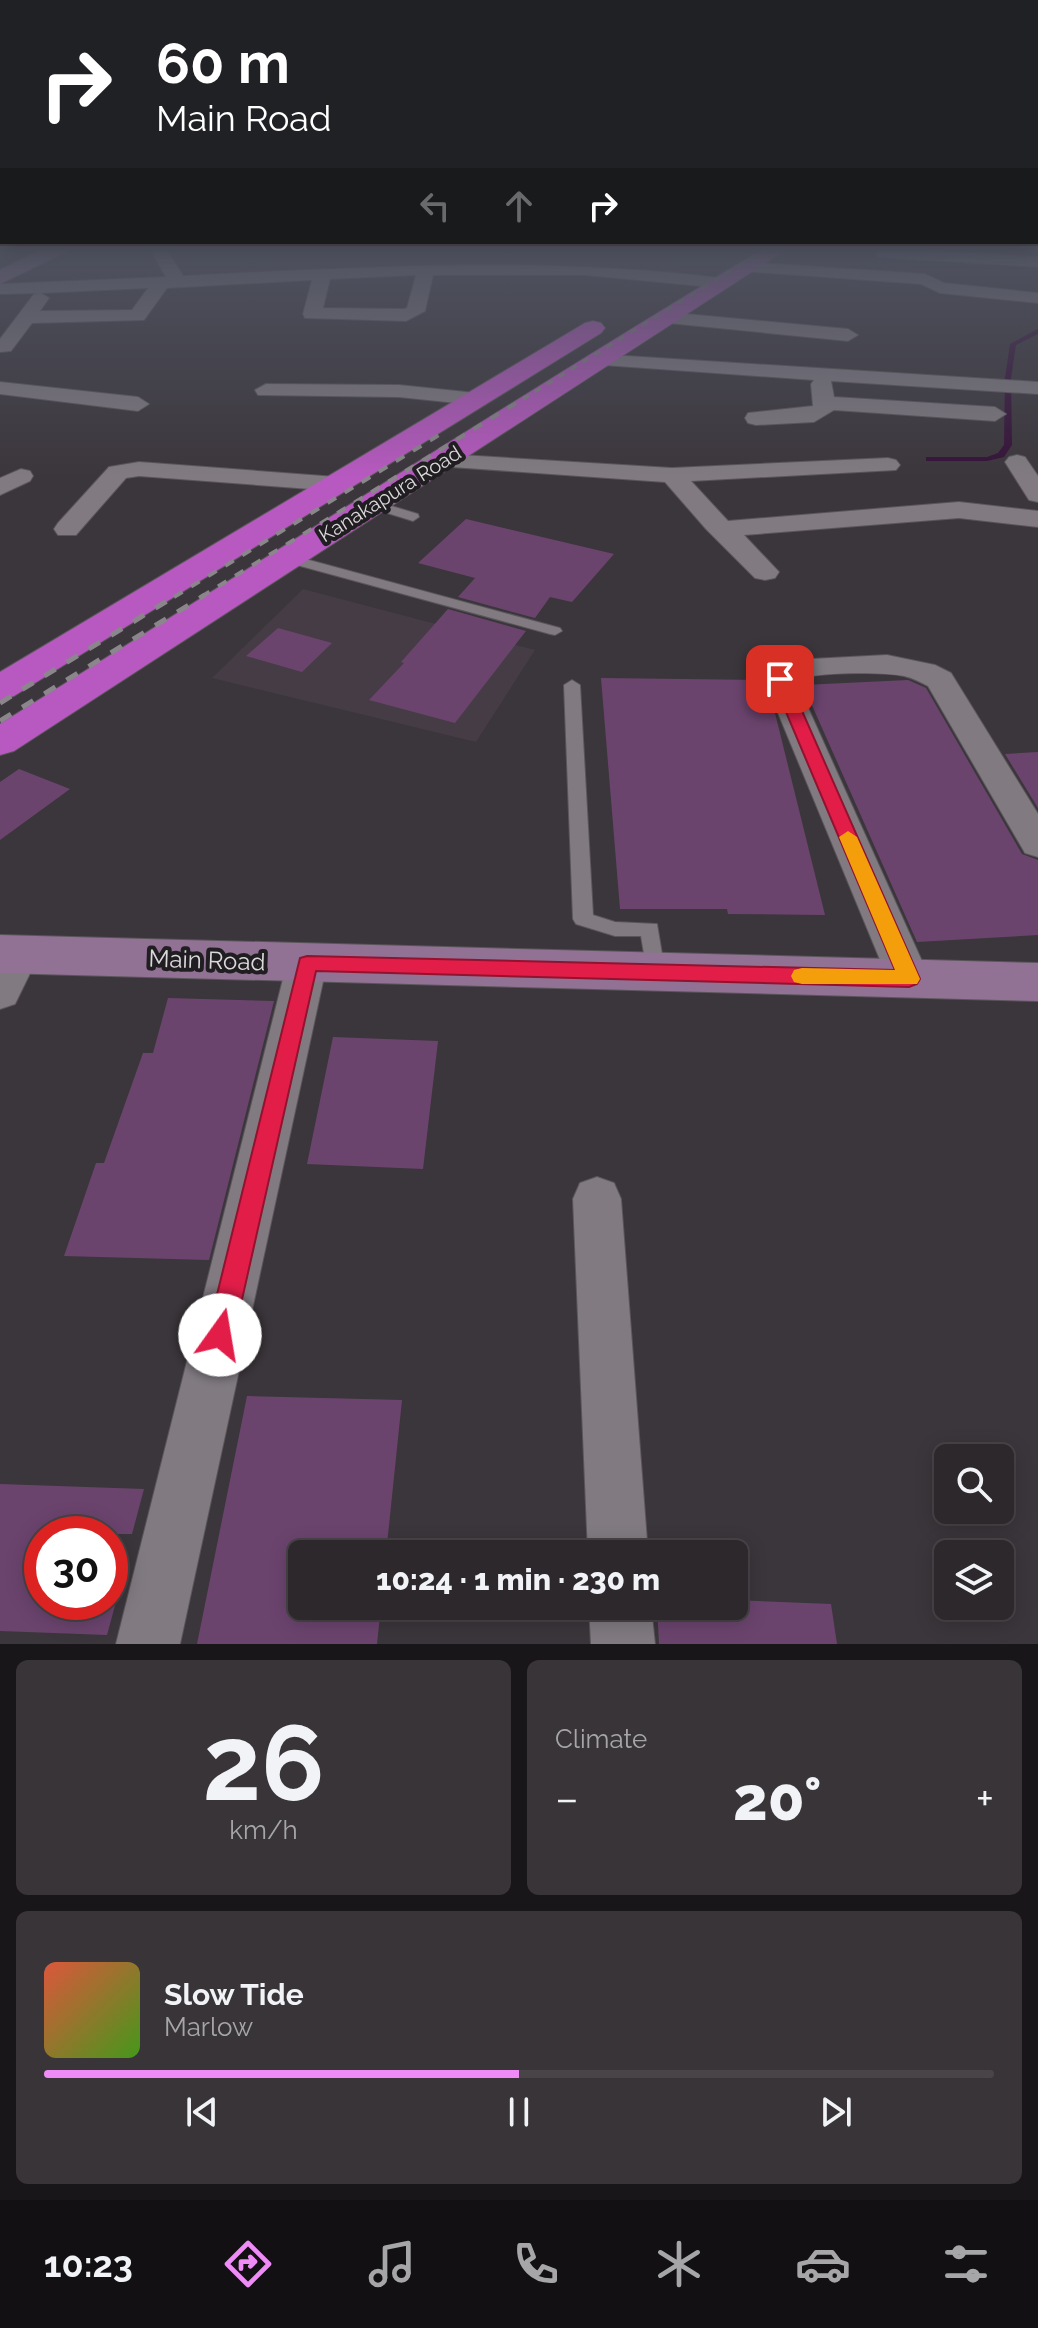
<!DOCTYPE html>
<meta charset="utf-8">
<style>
:root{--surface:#2c282c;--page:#383438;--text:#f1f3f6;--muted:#a6a6a9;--line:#484448;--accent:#ef8bf7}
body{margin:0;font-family:Raleway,sans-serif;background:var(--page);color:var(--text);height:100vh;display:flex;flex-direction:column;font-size:30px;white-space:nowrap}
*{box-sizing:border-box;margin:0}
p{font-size:26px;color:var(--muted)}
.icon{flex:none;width:44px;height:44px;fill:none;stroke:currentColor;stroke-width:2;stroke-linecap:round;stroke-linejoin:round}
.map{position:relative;height:1644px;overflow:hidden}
.side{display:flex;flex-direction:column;gap:16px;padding:16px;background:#181618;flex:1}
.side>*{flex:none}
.banner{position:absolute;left:0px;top:0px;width:1038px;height:244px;box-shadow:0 4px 20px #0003,0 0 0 2px var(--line);background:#202124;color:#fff;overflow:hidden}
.buttons{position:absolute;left:934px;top:1444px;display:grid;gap:16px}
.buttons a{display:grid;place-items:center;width:80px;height:80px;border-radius:12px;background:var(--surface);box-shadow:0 4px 20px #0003,0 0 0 2px var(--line);font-size:40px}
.speed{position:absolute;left:24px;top:1516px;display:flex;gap:16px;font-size:40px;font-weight:700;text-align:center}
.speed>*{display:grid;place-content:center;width:104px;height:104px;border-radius:50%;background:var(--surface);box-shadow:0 4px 20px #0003,0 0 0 2px var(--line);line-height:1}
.speed .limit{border:12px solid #d22;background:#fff;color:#111}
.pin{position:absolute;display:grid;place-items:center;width:68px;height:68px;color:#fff;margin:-34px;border-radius:16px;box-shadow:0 4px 12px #0006}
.me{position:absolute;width:88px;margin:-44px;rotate:13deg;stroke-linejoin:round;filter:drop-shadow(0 0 6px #0008)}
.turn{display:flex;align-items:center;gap:28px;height:168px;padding:0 24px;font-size:36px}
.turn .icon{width:104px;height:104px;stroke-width:2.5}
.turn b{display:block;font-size:56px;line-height:68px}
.lanes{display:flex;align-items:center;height:76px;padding:0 24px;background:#0003;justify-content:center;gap:40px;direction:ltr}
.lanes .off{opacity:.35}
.big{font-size:60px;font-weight:800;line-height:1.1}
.side .card{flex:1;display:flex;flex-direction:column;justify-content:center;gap:12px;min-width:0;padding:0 28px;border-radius:12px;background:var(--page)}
.side .dial{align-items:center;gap:0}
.dial b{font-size:104px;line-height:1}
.song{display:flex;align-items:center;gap:24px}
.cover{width:96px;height:96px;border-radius:12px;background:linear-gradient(135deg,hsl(10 70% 55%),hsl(100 70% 35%))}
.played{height:8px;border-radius:4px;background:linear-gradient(90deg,var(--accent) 50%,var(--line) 50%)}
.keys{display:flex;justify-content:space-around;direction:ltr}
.heat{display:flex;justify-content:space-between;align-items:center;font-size:44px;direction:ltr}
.side .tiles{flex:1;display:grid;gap:16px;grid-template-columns:1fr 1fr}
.card:last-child{grid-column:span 2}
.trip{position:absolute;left:288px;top:1540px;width:460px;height:80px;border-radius:12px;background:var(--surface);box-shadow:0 4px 20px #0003,0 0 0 2px var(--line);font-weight:800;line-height:80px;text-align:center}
.menu{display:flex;height:128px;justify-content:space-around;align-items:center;background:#121012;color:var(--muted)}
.menu .icon{width:56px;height:56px}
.menu .on{color:var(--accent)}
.menu b{font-size:36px;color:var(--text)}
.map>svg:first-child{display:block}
.built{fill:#463c46}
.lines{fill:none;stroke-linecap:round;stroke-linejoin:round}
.stream{fill:#361239;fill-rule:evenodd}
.building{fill:#6b446e}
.lane-casing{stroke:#5a555a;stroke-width:2}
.street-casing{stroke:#5a555a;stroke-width:2}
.secondary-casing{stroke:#5a555a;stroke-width:2}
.highway-casing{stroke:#5a555a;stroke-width:2}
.lane{fill:#817b81;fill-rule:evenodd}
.street{fill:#817b81;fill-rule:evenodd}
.secondary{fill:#917194;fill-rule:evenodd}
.highway{fill:#b759c0;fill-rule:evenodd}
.rail-far2{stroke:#8a868b;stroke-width:3;stroke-dasharray:7 7;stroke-linecap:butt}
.rail-far1{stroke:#8a868b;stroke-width:4;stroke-dasharray:10 10;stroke-linecap:butt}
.rail{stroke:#8a868b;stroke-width:5;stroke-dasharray:13 13;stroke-linecap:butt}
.route{fill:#e11d48;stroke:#92132f;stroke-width:2}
.slow{fill:#f59e0b}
.labels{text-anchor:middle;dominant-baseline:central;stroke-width:8;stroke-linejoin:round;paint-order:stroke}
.far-street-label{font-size:20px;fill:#dbd8dc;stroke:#201e20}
.street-label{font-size:24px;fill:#dbd8dc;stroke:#201e20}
</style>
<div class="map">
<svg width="1038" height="1644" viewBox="0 0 1038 1644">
<rect width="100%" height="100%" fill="#3b363b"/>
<!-- built -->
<path class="built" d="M303,589l232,61 -59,92 -264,-64z"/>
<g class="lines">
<!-- stream -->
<path class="stream" d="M1038,329v5l-22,11 -5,33 1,67 -8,12 -17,4h-61v-4h61l11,-4 6,-8 1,-67 5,-34z"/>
</g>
<!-- building -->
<path class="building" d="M466,519l148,35 -42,48 -22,-5 -15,21 -77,-21 17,-19 -57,-15z
M448,609l78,22 -71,92 -86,-23 35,-37 -3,-1z
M278,628l54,15 -30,29 -56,-16z
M601,678l160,2 14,33 50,202 -97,-1 -1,-5h-107z
M908,680l18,8 96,166 16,6v75l-121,7 -114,-257z
M1038,752v56l-33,-54z
M19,769l51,20 -70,51v-58z
M168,998l106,3 -65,259 -145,-4 32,-93h8l39,-110h10z
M333,1037l105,4 -15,128 -116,-5z
M247,1396l155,4 -16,154h-84v52h79l-4,38h-180z
M0,1484l144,5 -12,45h-90v68h74l-9,33 -107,-4z
M734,1600l97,4 6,40h-178l-2,-38h77z"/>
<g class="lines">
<defs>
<path id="lane" d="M375,501l43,13 1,3 -6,4 -42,-13v-6z
M287,554l273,74 2,3 -7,4 -5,-1 -268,-73 -2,-3z
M572,680l8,5 13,230 22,7 42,2 8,48 -3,6 -7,2 -7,-2 -7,-42h-26l-39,-12 -3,-5 -9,-234z"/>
<path id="street" d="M149,247h16l18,29c181,-9 358,-20 538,2l9,5 -9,5 -135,-13h-153l-8,36 -19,10 -101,-3 -2,-4 9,-34 -145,8 -23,32 -112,3 -21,28 -11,1v-13l34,-45 5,-1 -39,1v-10l166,-7zM416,275l-9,33 -3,1 -81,-1 7,-29zM148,288l-16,22 -92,1 9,-13 -8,-5z
M884,248l154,9v10l-160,-10 -2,-4z
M747,262l178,12 19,9 94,10v10l-98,-10 -19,-9 -180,-13 -3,-4 3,-4z
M665,312l183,17 10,6 -10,6 -190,-19 -2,-4 2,-4z
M596,354l442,28v12l-207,-13 3,16 161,10 11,7 -11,7 -161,-11 -20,12 -58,3 -8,-2 -3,-5 3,-5 65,-7 -2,-22 3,-4 -225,-16 -3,-4 3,-4z
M0,382l138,15 11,7 -11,7 -138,-17z
M266,384l133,1 77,8 11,6 -11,6 -77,-8 -141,-2 -3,-5z
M445,454l227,14 216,-10 8,2 4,5 -4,5 -205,11 37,40 231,-19 79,9v16l-79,-9 -215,17 35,37 -4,6 -10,2 -10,-2 -49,-49 -41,-47 -228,-16 -4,-5 4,-5z
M1017,455l8,2 13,19v26l-9,-2 -24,-38 4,-5z
M139,462l198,15 9,2 3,5 -3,5 -9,2 -198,-15 -13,2 -50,57h-18l-4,-6 4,-6 51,-56z
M21,469l9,2 3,5 -3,5 -30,14v-17z
M887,655l48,10 16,8 87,141v43l-13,-4 -97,-167c-8,-4 -15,-8 -24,-10 -19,-4 -92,-5 -108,5l134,298 -6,11 -15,5 -15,-5 -6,-11 -124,-300 17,-17 11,-2z
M19,940l14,4 6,11 -24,49 -15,5v-56l5,-9z
M307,948l14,4 6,11 -147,681h-64l171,-681 6,-11z
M597,1177l17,6 7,16 27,355h-60l-15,-355 7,-16z
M589,1606h62l4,38h-64z"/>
<path id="secondary" d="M46,247h25l-3,4 -68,33v-14z
M0,935l1038,28v38l-1038,-28z"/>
<path id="highway" d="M766,247h24l-776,504 -14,4v-31c256,-159 509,-322 766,-477z
M593,321l8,2 4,5 -4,5 -587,363 -14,4v-28l585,-349z"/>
</defs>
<!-- lane casing -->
<use href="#lane" class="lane-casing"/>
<!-- street casing -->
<use href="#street" class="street-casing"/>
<!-- secondary casing -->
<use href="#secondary" class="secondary-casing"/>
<!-- highway casing -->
<use href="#highway" class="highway-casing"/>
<!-- lane -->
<use href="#lane" class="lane"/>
<!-- street -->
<use href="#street" class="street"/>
<!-- secondary -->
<use href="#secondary" class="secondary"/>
<!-- highway -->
<use href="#highway" class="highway"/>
<!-- rail-far2 -->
<path class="rail-far2" d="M523,399l246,-152"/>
<!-- rail-far1 -->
<path class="rail-far1" d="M174,597l273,-167
M201,597l325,-200"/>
<!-- rail -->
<path class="rail" d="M0,703l177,-108
M0,721l205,-126"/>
</g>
<!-- sky -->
<linearGradient id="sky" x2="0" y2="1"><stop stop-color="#201e20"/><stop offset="0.52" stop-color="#4f5260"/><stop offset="1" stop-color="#4f5260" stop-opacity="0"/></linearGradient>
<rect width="1038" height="477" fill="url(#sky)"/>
<!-- route -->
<path class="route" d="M780,674l8,5 132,300 -3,5 -8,3 -593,-16 -82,364 -4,9 -10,4 -9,-4 -4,-9 93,-377 7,-2 588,14 -123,-291z"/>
<!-- slow -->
<path class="slow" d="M848,831l9,6 63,142 -3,5h-115l-8,-2 -3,-6 3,-6 8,-2 93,2 -56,-133z"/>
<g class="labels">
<!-- far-street labels -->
<g class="far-street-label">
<text transform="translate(390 494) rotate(-32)">Kanakapura Road</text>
</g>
<!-- street labels -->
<g class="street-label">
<text transform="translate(207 960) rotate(2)">Main Road</text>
</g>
</g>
</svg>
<div class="buttons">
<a><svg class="icon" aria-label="search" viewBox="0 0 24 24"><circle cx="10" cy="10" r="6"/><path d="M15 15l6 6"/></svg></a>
<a><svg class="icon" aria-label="layers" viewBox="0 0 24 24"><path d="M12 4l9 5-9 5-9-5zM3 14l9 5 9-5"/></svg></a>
</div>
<div class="speed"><div class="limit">30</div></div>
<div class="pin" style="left:780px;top:679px;background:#d93025"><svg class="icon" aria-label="arrive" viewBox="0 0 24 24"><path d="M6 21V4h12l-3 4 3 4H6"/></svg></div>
<svg class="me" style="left:220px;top:1335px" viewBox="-20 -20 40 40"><circle r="19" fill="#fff"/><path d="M0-13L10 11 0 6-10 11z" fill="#e11d48"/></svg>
<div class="trip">10:24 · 1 min · 230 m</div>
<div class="banner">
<div class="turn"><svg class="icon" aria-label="right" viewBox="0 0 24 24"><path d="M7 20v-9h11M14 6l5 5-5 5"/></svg><div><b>60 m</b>Main Road</div></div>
<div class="lanes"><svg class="icon off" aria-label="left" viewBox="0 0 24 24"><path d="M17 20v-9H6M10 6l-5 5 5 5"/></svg><svg class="icon off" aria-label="ahead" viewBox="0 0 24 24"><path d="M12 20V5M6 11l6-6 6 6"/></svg><svg class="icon" aria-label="right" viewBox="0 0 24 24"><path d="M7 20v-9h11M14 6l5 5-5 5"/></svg></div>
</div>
</div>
<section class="side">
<div class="tiles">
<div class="card dial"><b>26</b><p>km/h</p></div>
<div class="card"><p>Climate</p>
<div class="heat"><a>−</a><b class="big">20°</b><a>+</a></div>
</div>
<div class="card">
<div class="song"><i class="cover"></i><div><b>Slow Tide</b><p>Marlow</p></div></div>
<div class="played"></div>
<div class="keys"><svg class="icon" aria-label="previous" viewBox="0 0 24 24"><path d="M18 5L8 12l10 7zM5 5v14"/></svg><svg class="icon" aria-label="pause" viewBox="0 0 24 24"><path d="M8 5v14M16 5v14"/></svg><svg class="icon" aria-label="next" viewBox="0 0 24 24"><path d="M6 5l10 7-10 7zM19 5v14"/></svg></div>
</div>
</div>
</section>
<nav class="menu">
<b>10:23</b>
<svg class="icon on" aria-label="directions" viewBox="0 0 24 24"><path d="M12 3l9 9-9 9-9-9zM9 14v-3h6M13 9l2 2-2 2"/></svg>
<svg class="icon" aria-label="music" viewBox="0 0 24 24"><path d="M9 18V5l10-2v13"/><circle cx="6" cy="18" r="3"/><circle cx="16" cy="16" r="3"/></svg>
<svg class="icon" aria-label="phone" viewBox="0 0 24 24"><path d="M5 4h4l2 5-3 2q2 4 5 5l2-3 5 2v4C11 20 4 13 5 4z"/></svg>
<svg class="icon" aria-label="climate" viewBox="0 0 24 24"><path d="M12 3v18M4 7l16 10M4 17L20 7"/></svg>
<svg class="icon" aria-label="car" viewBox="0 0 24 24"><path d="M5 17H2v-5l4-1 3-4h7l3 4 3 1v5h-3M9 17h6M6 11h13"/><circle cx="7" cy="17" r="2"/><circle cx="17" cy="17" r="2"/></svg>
<svg class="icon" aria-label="filters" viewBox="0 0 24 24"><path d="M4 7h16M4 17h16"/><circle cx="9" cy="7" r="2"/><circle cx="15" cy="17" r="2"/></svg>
</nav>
